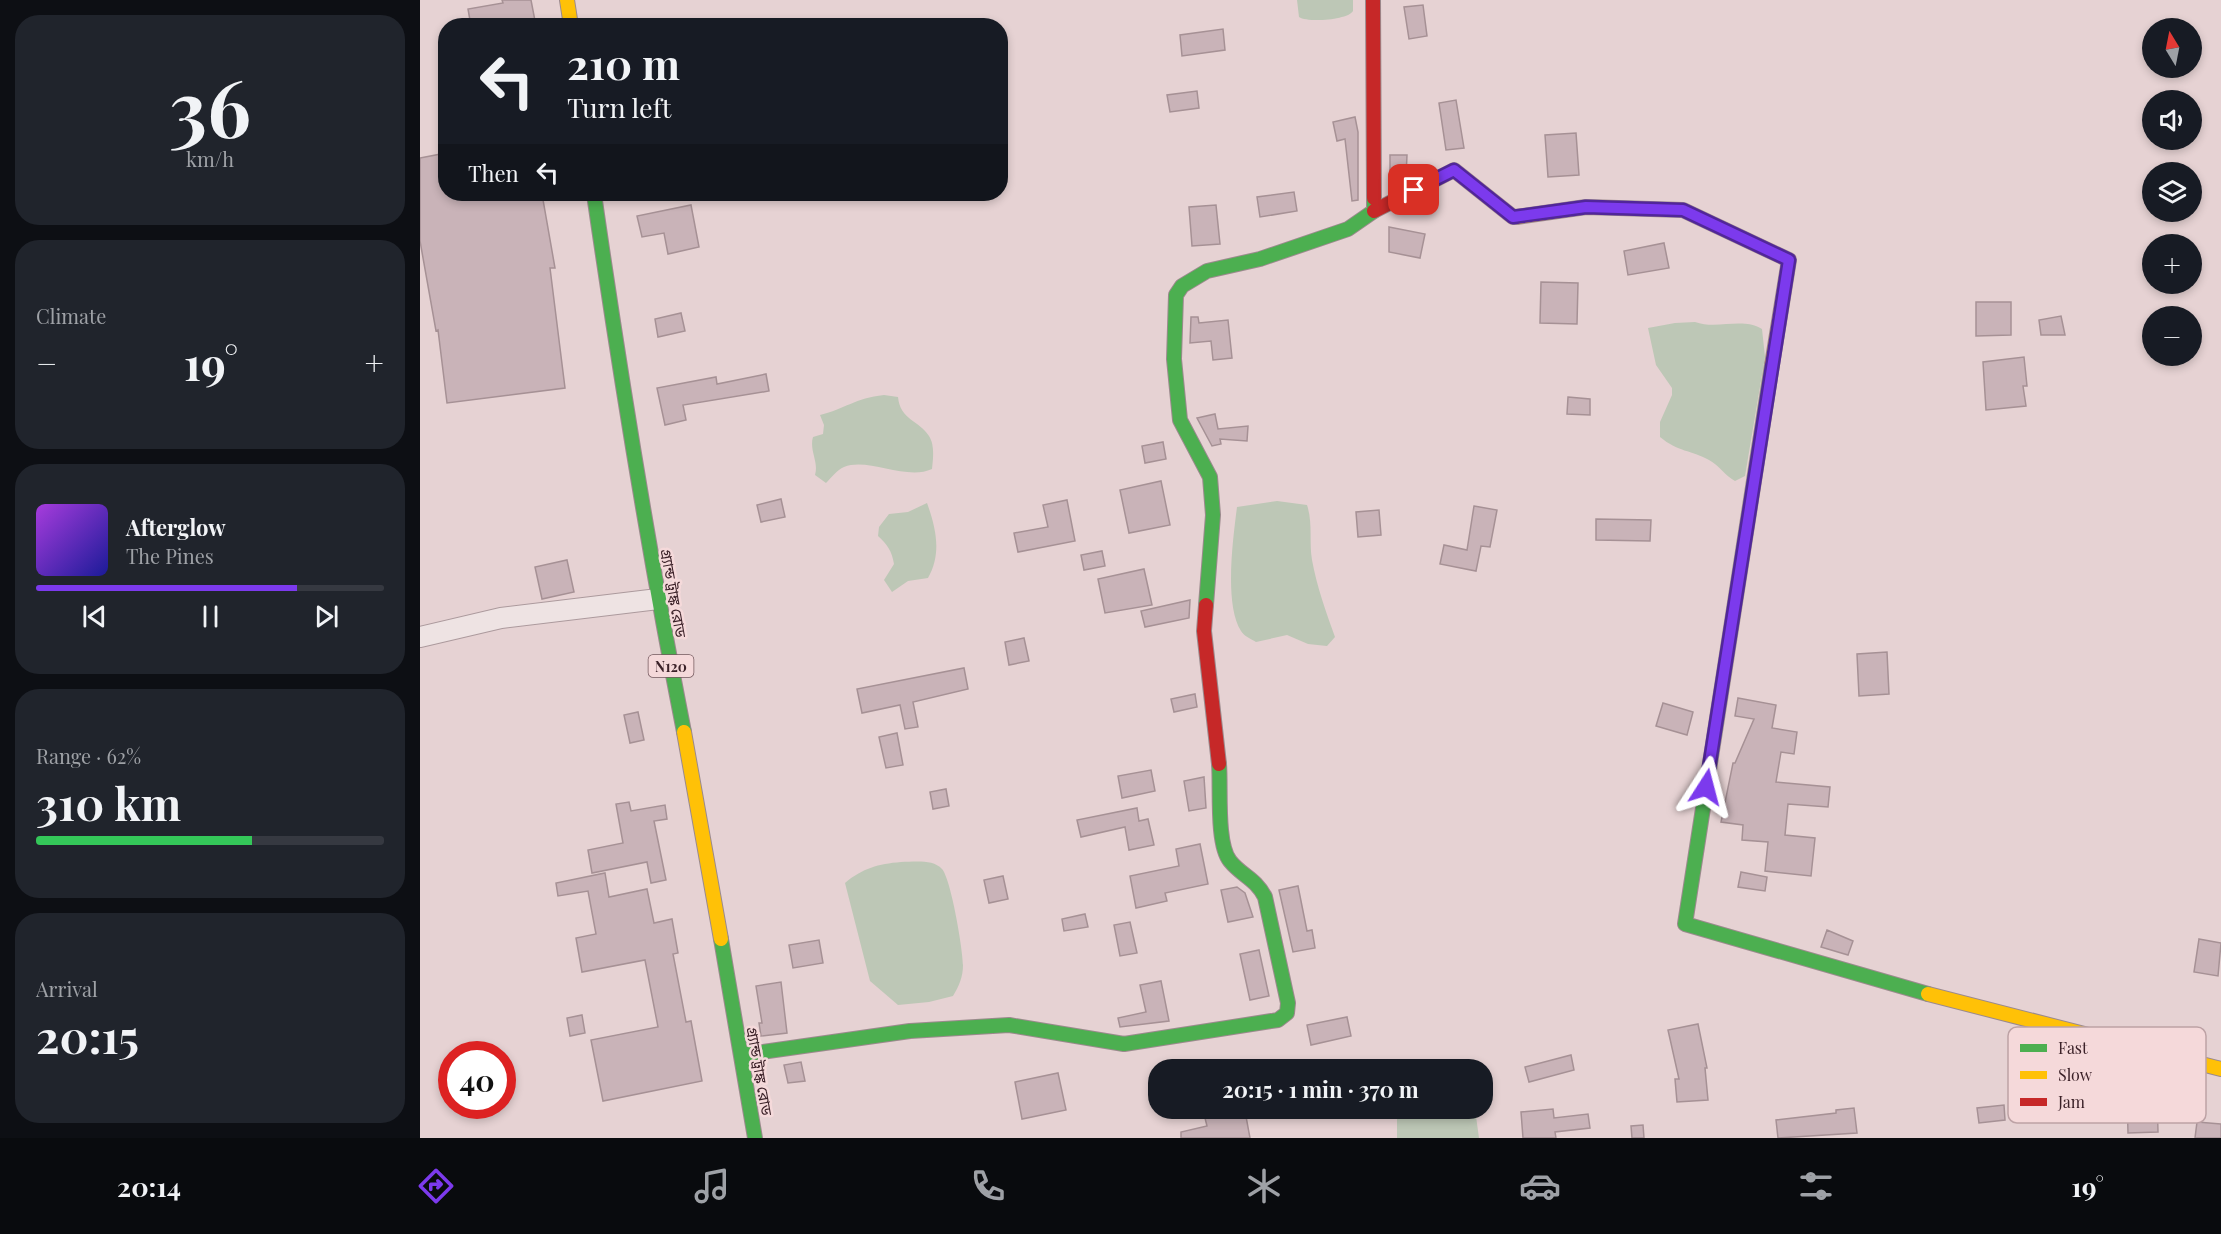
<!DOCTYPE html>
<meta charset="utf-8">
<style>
:root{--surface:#171b24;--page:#20242c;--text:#f1f3f6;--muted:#9ea1a6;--line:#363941;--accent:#7c3aed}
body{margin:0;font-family:"Playfair Display","Noto Sans Bengali",serif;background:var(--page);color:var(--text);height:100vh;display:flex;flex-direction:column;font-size:22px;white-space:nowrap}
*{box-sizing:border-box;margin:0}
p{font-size:20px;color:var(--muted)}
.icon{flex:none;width:33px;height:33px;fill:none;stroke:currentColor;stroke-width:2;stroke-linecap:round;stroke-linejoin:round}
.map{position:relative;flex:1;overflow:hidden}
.side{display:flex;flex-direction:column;gap:15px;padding:15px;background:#0d0f14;width:420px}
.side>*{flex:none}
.guide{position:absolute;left:18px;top:18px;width:570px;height:183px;border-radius:24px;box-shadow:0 3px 9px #0003;background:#171b24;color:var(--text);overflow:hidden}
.needle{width:39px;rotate:350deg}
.buttons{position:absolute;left:1722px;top:18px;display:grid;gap:12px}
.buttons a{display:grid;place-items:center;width:60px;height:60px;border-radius:50%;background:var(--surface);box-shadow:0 3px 9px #0003;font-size:30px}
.speed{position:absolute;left:18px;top:1041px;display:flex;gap:12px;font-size:30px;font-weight:700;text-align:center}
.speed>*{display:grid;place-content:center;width:78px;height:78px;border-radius:50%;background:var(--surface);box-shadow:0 3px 9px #0003;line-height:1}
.speed .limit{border:9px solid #d22;background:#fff;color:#111}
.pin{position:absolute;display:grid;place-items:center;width:51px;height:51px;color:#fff;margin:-26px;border-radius:12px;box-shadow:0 3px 9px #0006}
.me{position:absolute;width:66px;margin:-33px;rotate:9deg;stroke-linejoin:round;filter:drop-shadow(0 0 4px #0008)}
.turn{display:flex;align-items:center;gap:21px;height:126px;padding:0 30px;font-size:27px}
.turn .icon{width:78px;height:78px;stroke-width:2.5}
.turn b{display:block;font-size:42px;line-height:51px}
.then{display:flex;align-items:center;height:57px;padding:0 30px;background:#0003;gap:12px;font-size:22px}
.big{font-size:45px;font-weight:700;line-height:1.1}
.side .tile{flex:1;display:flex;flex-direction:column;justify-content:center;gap:9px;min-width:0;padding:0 21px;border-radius:24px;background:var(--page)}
.side .dial{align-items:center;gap:0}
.dial b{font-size:78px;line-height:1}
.song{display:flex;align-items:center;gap:18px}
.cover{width:72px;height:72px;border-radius:9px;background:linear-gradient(135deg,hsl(280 70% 55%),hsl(240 70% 35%))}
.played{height:6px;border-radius:3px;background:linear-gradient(90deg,var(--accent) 75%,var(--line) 75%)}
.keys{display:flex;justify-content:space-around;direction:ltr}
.heat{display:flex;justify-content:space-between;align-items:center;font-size:33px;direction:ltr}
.charge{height:9px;border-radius:4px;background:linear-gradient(90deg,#34c759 62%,var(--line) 0)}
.trip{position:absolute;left:728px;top:1059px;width:345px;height:60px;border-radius:24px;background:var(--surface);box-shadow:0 3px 9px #0003;font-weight:700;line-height:60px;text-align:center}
.menu{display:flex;height:96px;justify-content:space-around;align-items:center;background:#090b0e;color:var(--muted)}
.menu .icon{width:42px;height:42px}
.menu .current{color:var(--accent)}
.menu b{font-size:27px;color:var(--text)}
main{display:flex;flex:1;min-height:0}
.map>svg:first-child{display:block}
.water{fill:#bdc7b6}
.building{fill:#c9b3b8;stroke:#a69195;stroke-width:1.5}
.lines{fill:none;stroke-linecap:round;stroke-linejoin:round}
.street-casing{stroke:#ac9a9d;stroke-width:22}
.fast-casing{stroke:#9b8a8d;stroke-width:16}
.slow-casing{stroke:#9b8a8d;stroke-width:16}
.jam-casing{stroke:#9b8a8d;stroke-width:16}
.street{stroke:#eee3e3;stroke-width:20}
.fast{stroke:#4caf50;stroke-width:14}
.slow{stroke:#ffc107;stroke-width:14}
.jam{stroke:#c62828;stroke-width:14}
.route-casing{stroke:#51269a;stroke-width:15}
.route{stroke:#7c3aed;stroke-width:10}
.labels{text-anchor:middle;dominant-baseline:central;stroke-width:5;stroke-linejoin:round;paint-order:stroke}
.shield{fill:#f5d9da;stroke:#73585d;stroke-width:1.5}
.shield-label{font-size:14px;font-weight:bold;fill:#3b2128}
.street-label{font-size:15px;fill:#3b2128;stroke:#f5d9da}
.key{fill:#f5d9da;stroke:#bda2a5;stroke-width:1.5}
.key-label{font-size:16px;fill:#3b2128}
</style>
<main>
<section class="side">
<div class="tile dial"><b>36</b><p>km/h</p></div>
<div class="tile"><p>Climate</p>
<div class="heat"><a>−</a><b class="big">19°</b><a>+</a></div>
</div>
<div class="tile">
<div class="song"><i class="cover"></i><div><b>Afterglow</b><p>The Pines</p></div></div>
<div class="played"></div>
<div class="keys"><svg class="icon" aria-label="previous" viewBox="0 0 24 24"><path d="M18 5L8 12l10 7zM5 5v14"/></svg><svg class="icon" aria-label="pause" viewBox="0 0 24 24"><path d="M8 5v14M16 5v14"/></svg><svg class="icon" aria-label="next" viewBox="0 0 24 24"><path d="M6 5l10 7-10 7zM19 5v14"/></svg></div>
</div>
<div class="tile"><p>Range · 62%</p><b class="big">310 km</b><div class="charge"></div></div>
<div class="tile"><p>Arrival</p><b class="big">20:15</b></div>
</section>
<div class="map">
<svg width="1801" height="1138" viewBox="0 0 1801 1138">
<rect width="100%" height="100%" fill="#e6d2d3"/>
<!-- water -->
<path class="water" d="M877,0h56v11c-5,9 -45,12 -54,6z
M1275,322c22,8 47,-5 67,7l3,28 -20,119 -10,5c-10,-5 -16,-16 -26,-21 -18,-10 -31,-8 -49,-23v-15l12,-27v-7l-16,-23 -8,-37 27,-5z
M464,395l14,2c2,23 21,23 31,39 6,9 4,24 3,33 -26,12 -64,-12 -88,-2 -7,3 -13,11 -18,16l-11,-8c4,-13 -6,-25 -2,-38l10,-3 1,-9 -4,-10c25,-6 35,-17 64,-20z
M857,501l30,4c6,18 2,37 5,55 5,27 14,52 23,77l-8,9 -19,-2 -21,-9 -31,7c-5,-3 -12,-6 -15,-11 -17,-27 -8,-92 -4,-124z
M507,503c9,25 15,51 1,75l-20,3 -16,11 -8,-12 10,-16c-2,-13 -7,-20 -16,-28l1,-9 10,-13 19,-2z
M481,862c13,0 32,-3 41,7 9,10 21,81 21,96 0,12 -4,21 -10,31l-24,6 -31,3 -28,-24 -25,-98c18,-15 33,-19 56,-21z
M977,1109h78l4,29h-82z"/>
<!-- building -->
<path class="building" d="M82,0h29l5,26h-65l-3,-17 35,-6z
M1003,5l4,31 -18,3 -5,-32z
M803,29l2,21 -43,6 -2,-21z
M777,91l2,17 -29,4 -3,-17z
M1036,100l8,48 -18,2 -7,-47z
M935,117l3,15v68l-6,1 -7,-62 -8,2 -4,-19z
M1156,133l3,42 -31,2 -3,-42z
M26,153v41h96l13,74h-5l15,120 -118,15 -9,-73 -2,1 -16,-90v-83z
M970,155h17l-1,22 -11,6h-5z
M874,192l3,19 -37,6 -3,-20z
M271,205l8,42 -31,7 -4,-21 -22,4 -5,-21z
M796,205l4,39 -28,2 -3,-39z
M969,227l36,7 -5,24 -31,-6z
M1244,243l5,25 -41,7 -4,-24z
M1121,282l37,1 -1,41 -37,-1z
M1556,302h35v33l-35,1z
M261,313l4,18 -27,6 -3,-18z
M1641,316l4,19h-24l-2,-15z
M771,317h7l1,6 29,-3 4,38 -19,2 -2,-19 -21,2z
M1604,357l3,29h-4l3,20 -40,4 -3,-48z
M346,374l3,17 -86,14 3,15 -21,5 -8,-37 59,-11 1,7z
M1148,397l22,2v16l-23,-1z
M795,414l3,15 30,-3 -1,15 -27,-2 1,5 -9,2 -15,-28z
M743,442l3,17 -21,4 -3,-17z
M741,481l9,44 -41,8 -9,-43z
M361,499l4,18 -24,5 -4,-17z
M647,500l8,41 -57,11 -4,-19 34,-6 -5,-22z
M1054,506l23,4 -7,37 -9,-1 -5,25 -36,-7 4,-19 23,5z
M959,510l2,25 -23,2 -2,-25z
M1176,519l55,1 -1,21 -54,-1z
M682,551l3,15 -21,4 -3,-15z
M147,560l7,32 -32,7 -7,-32z
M724,569l8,36 -47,8 -7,-34z
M770,600l-1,18 -44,9 -4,-16z
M604,638l5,23 -20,4 -4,-23z
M1467,652l2,42 -30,2 -2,-42z
M544,668l4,21 -55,13 5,25 -13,2 -5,-24 -38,8 -5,-24z
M775,694l2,13 -23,5 -3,-13z
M1318,698l38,7 -4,23 25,4 -3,22 -13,-2 -5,30 54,5 -2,20 -40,-3 -3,31 30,3 -4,38 -46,-5 3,-29 -26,-2 1,-15 -22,-3 12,-59h2l19,-44 -19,-3z
M1243,703l30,9 -6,23 -31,-9z
M218,712l6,28 -14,3 -6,-28z
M477,733l6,32 -17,3 -7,-31z
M731,770l4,21 -33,7 -4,-22z
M784,777l2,31 -17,3 -5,-30z
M526,789l3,17 -16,3 -3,-17z
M209,802l2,9 34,-6 2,14 -13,2 12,59 -15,3 -4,-21 -55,11 -4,-23 35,-7 -7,-39z
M717,808l2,13 9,-2 6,26 -25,5 -4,-23 -44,10 -4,-17z
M780,844l8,40 -43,9 2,8 -31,7 -6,-32 49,-10 -3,-17z
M1321,872l26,5 -2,14 -27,-4z
M185,873l4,24 38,-8 7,34 18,-4 6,34 -5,1 13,68 5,-1 11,60 -99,20 -12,-61 67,-13 -13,-67 -63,12 -6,-34 20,-4 -8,-43 -30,5 -2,-13z
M583,876l5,23 -19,4 -5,-23z
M878,886l9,45 5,-1 3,18 -22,4 -14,-62z
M817,887l8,6 8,24 -25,5 -7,-32z
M665,914l3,13 -24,4 -2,-12z
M710,922l7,31 -17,3 -6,-31z
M1407,930l26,11 -5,14 -27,-8z
M1779,939l22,4 -3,33 -24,-4z
M399,940l4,23 -30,5 -4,-23z
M839,950l10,46 -19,4 -10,-46z
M741,981l8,40 -49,6 -2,-9 28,-6 -6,-27z
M361,982l6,51 -26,3 -2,-13h3l-6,-37z
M162,1015l3,18 -15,3 -3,-18z
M927,1017l4,19 -40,9 -4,-20z
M1278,1024l9,44h-2l3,32 -31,2 -2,-23h4l-11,-49z
M1151,1055l3,15 -45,12 -4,-15z
M381,1062l4,19 -17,2 -4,-18z
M638,1073l8,37 -44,9 -7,-37z
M1737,1094l1,38 -30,1 -1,-38z
M1584,1105l1,15 -26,3 -2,-15z
M1434,1108l3,25 -79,5 -2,-18 60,-7v-3z
M1133,1109l1,9 34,-4 2,14 -35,4 1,6h-33l-2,-26z
M825,1111l5,27h-69v-6l26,-6 -2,-8z
M1777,1122l24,2v14h-26z
M1223,1125l1,13h-12l-1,-12z"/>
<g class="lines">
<defs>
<path id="street" d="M0,637l81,-19 157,-19"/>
<path id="fast" d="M174,194c26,180 55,360 90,538
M1352,365l-87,559 243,70
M786,605l7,-90 -3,-38 -30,-57 -6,-61 2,-64 6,-9 25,-15 53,-12 88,-30 26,-18v-13
M301,939l34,199
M321,1055l169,-24 99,-6 115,19 154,-24 9,-7 1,-10 -23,-106c-10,-19 -23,-21 -35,-36 -14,-17 -9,-74 -11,-97"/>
<path id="slow" d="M147,0l4,26
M1096,217l70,-10 97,3 106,50 -17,105
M264,732l37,207
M1508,994l293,75"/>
<path id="jam" d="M953,0l1,198
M954,211l80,-41 59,47h3
M786,605l-2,26 15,133"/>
</defs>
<!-- street casing -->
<use href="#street" class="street-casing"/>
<!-- fast casing -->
<use href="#fast" class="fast-casing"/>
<!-- slow casing -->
<use href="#slow" class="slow-casing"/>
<!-- jam casing -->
<use href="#jam" class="jam-casing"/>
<!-- street -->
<use href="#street" class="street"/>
<!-- fast -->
<use href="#fast" class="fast"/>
<!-- slow -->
<use href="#slow" class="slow"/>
<!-- jam -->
<use href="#jam" class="jam"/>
</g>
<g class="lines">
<defs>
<path id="route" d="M994,190l40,-20 59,47 73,-10 97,3 106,50 -83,527"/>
</defs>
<!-- route casing -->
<use href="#route" class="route-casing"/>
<!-- route -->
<use href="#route" class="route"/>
</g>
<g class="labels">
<!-- shield labels -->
<rect class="shield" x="228.5" y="655" width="45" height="22" rx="4.5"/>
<g class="shield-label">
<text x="251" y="666">N120</text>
</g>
<!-- street labels -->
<g class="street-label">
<text transform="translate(254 593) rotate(80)">গ্র্যান্ড ট্রাঙ্ক রোড</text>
<text transform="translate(340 1071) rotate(80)">গ্র্যান্ড ট্রাঙ্ক রোড</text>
</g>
</g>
<!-- legend -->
<rect x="1588" y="1027" width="198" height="96" rx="9" class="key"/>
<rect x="1600" y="1044" width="27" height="8" fill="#4caf50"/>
<rect x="1600" y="1071" width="27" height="8" fill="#ffc107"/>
<rect x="1600" y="1098" width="27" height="8" fill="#c62828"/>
<g class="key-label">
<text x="1638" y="1054">Fast</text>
<text x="1638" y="1081">Slow</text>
<text x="1638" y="1108">Jam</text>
</g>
</svg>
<div class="buttons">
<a><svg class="needle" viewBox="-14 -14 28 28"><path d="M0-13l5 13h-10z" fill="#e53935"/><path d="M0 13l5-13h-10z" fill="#9ea1a6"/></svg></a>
<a><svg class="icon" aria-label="sound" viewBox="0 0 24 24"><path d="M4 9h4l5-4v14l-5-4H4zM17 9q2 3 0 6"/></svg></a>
<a><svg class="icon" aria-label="layers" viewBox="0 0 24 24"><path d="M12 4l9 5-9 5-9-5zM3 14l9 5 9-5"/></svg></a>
<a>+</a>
<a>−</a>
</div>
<div class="speed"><div class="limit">40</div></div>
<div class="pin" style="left:994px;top:190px;background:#d93025"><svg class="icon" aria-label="arrive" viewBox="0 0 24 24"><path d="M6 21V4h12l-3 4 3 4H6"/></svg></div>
<svg class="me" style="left:1286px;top:787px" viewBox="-20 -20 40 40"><path d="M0-17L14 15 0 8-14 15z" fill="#7c3aed" stroke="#fff" stroke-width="4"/></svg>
<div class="trip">20:15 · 1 min · 370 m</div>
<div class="guide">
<div class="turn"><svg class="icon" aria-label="left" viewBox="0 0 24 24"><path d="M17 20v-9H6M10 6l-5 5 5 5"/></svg><div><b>210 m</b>Turn left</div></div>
<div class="then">Then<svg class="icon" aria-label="left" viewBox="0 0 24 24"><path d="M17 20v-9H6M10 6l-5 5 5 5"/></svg></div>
</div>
</div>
</main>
<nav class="menu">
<b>20:14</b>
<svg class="icon current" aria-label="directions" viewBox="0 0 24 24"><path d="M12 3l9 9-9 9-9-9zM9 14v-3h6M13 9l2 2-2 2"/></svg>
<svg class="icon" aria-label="music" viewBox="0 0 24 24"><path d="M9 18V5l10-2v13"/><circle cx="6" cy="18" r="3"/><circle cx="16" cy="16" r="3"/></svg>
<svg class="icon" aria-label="phone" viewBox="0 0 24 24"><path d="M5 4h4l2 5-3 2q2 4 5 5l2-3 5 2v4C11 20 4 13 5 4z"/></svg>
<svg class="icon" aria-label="climate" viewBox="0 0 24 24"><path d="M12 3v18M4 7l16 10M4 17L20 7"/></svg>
<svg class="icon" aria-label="car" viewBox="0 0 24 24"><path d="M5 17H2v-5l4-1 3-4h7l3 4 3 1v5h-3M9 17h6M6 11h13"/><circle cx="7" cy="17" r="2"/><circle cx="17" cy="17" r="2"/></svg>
<svg class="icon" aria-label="filters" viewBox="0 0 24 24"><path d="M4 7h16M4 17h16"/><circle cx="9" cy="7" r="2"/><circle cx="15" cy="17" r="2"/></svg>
<b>19°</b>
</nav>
